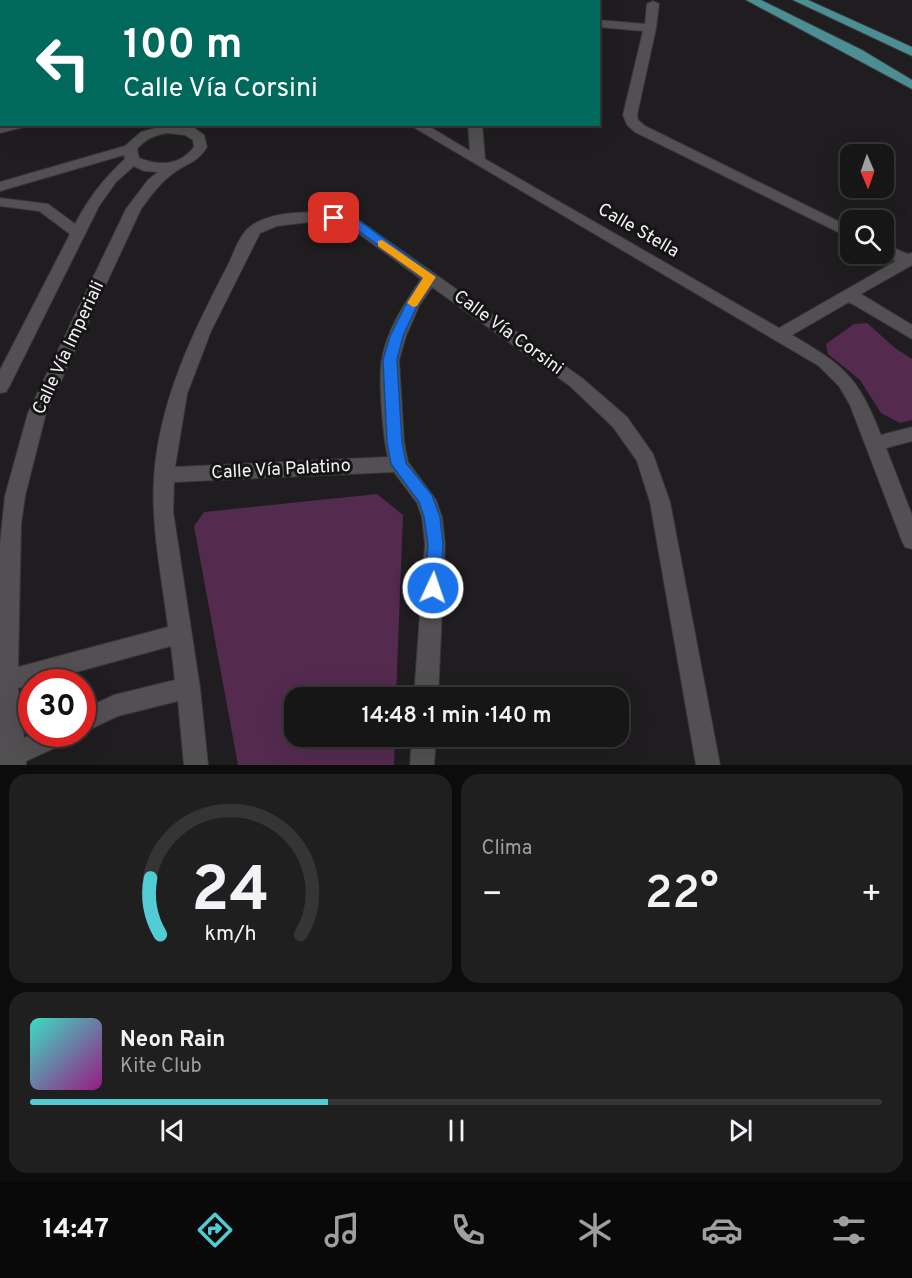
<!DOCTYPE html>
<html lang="es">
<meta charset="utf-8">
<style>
:root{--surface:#171617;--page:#201f20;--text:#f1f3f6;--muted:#9e9fa1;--line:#363536;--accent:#51ccd4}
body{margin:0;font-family:Overpass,sans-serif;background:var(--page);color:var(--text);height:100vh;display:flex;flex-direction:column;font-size:22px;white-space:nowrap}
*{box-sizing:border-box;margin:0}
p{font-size:20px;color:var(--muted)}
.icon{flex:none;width:33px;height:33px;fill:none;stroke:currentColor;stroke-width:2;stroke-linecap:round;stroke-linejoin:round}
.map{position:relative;height:765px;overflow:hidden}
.panel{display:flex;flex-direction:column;gap:9px;padding:9px;background:#0d0c0d;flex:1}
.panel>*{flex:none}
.hud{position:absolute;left:0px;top:0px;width:600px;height:126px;box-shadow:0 6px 24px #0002,0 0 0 2px var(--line);background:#00695c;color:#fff;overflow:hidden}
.needle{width:39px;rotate:178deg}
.tools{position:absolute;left:840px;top:144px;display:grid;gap:12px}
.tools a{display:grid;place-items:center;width:54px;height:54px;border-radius:12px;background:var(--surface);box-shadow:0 6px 24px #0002,0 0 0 2px var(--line);font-size:30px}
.speed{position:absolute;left:18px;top:669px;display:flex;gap:12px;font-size:30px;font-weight:700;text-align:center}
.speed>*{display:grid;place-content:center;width:78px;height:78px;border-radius:50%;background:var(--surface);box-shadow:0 6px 24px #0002,0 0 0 2px var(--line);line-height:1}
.speed .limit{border:9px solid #d22;background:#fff;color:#111}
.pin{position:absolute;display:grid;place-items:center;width:51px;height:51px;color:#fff;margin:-26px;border-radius:12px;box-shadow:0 3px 9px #0006}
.me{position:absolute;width:66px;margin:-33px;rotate:3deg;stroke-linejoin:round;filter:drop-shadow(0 0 4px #0008)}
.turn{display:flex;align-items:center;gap:21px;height:126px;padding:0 24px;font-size:27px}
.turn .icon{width:78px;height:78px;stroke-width:2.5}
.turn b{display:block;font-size:42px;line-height:51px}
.big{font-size:45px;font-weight:600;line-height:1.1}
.panel .tile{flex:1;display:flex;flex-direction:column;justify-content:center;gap:9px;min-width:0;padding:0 21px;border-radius:18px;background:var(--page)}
.panel .dial{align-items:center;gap:0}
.dial svg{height:156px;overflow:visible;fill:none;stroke:var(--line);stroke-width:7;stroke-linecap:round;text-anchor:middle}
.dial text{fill:var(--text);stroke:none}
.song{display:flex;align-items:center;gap:18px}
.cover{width:72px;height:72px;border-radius:9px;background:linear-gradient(135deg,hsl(170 70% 55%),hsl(310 70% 35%))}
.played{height:6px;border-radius:3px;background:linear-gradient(90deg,var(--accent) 35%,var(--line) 35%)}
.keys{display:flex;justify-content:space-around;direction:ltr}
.heat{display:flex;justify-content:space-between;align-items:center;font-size:33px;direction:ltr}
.panel .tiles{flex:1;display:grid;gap:9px;grid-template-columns:1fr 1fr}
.tile:last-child{grid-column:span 2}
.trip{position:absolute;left:284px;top:687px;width:345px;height:60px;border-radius:18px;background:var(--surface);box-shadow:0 6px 24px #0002,0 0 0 2px var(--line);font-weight:600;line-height:60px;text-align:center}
.tab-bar{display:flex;height:96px;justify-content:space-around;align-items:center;background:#090909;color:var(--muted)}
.tab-bar .icon{width:42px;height:42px}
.tab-bar .selected{color:var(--accent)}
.tab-bar b{font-size:27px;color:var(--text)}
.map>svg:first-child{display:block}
.green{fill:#542a4f}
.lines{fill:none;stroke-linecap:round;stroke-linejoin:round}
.minor-casing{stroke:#383738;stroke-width:2}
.major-casing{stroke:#383738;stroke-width:2}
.minor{fill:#525052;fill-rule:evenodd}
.major{fill:#4b8e93;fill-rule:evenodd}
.route{fill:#1a73e8;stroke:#114b97;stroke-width:1.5}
.slow{fill:#f59e0b}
.labels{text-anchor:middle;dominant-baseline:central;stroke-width:6;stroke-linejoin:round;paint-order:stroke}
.street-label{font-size:18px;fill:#f4f3f4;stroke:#161416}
</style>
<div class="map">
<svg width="912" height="765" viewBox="0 0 912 765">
<rect width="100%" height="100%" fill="#1f1d1f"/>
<!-- green -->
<path class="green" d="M867,323l28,25 17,11v61l-12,3 -19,-10 -21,-33 -32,-26 -2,-10 28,-20z
M377,494l26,21 -7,182 -102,1v38l101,1 -1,28h-156l-44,-239 10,-14z"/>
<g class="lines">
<defs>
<path id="minor" d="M144,0h12v2h-11z
M171,0h12v2h-12z
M653,1l6,3 -3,24 -19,87 1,5 7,6 205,101v11l-215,-106 -8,-7 -4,-10 20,-84 -45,-4v-7l47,4 2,-20z
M0,108h2v8h-2z
M25,124l-1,3 -24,6v-8z
M408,124h17l45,27 -2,-27h14l3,35 294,169 117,-67 -15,-7h3v-10l24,10 4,-1v12l-51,29 51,31v14l-63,-37 -57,33c53,31 66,42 89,100l31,-8v14l-26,7 26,67v34l-7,-2 -3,-6 -52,-136 -11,-19 -20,-20z
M167,125l27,3 10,7 3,12c-10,15 -15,14 -29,23 -16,10 -26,24 -37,39l-95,204 -21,83 -4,29 -3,142 150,-40c-6,-49 -17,-99 -14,-149 5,-77 39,-146 74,-213 6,-12 12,-32 23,-39 25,-18 78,-16 106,-7l225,159 45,39 26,37 17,48 50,263h-24l-46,-263 -13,-41 -24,-34 -43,-41 -138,-99 -13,19 -13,30 -7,24 5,82 4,20 28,38 6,17 3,27 -7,154h-24l11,-154 -3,-27 -5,-14 -23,-31 -220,10 -1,29 27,177 8,77h-24l-6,-64 -60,15 -36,17v-23l32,-15 61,-15 -4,-34 -153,42 6,50 10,-4h37l-3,8 -42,19v4h-26v-221l5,-48 23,-83 98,-204 22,-29 10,-8 -14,-1 -10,-5 -18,16 -17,24 -90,181 -3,5 -6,1v-23l70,-136 -31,-23 -39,-5v-8l48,6 27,20c13,-25 29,-46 50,-65l-1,-4 -124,36v-9l125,-36 16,-14zM167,133l18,2 8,5 1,7c-14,19 -36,19 -55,11l-2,-9c8,-10 18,-14 30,-16zM317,221l30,4 74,54c-16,24 -34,50 -39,80 -4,19 1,78 6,98l-213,10 12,-73 24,-63 49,-98 17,-7z
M412,736h24l-2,29h-24z"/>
<path id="major" d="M746,0h15l101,50 50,30v9z
M793,0h15l104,47v9z"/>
</defs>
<!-- minor casing -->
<use href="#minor" class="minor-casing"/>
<!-- major casing -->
<use href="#major" class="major-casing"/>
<!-- minor -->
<use href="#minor" class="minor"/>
<!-- major -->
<use href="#major" class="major"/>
</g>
<!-- route -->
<path class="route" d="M334,214l23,5 79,58 -19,29 -14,30 -6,24 5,82 4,21 26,32 8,22 3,27 -2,44 -2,5 -6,2 -6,-2 -2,-5 3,-44 -4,-27 -5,-15 -28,-38 -4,-22 -4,-82 7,-24 15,-30 18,-28 -74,-54 -19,-4v-5z"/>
<!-- slow -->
<path class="slow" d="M382,240l54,37 -19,29 -4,1 -6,-4 16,-25 -45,-32v-5z"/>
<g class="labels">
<!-- street labels -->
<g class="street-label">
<text transform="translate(638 231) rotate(30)">Calle Stella</text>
<text transform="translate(508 333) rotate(36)">Calle Vía Corsini</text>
<text transform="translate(69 348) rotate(-65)">Calle Vía Imperiali</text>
<text transform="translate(281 470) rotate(-3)">Calle Vía Palatino</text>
</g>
</g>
</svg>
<div class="tools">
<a><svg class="needle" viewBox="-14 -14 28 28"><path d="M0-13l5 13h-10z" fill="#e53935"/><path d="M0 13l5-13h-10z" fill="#9e9fa1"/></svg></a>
<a><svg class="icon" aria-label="search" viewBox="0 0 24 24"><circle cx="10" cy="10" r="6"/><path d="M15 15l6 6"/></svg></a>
</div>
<div class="speed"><div class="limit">30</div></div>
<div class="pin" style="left:334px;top:218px;background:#d93025"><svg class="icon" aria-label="arrive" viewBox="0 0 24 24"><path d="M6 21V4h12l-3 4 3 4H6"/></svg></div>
<svg class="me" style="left:433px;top:588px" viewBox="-20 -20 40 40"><circle r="17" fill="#1a73e8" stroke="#fff" stroke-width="3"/><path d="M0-11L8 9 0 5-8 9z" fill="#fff"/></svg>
<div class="trip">14:48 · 1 min · 140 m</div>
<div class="hud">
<div class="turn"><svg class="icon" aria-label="left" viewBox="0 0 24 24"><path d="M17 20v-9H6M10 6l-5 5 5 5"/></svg><div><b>100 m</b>Calle Vía Corsini</div></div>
</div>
</div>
<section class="panel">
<div class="tiles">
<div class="tile dial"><svg viewBox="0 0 100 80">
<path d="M14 69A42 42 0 1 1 86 69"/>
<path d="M14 69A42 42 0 0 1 9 40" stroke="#51ccd4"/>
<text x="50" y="56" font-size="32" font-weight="700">24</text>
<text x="50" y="72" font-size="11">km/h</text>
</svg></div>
<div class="tile"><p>Clima</p>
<div class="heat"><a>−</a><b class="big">22°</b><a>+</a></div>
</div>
<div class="tile">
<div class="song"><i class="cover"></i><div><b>Neon Rain</b><p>Kite Club</p></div></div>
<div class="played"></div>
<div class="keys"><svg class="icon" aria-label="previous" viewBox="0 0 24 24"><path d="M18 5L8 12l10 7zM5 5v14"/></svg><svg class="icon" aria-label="pause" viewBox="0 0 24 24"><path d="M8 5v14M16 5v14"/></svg><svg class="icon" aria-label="next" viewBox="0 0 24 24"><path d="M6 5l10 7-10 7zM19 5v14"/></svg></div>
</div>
</div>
</section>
<nav class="tab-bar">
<b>14:47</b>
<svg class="icon selected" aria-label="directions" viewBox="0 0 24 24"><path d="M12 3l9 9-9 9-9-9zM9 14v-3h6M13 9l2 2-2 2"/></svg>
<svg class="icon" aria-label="music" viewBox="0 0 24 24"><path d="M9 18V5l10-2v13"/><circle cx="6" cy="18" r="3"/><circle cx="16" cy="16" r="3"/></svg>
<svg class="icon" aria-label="phone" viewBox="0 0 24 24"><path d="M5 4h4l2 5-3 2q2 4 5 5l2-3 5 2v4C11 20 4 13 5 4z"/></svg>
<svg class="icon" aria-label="climate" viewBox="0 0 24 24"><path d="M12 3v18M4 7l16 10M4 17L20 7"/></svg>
<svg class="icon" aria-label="car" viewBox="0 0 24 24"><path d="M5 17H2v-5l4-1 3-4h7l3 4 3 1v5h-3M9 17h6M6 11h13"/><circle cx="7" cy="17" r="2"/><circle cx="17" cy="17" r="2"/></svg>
<svg class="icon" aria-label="filters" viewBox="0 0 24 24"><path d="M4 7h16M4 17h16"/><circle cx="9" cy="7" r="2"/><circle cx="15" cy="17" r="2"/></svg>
</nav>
